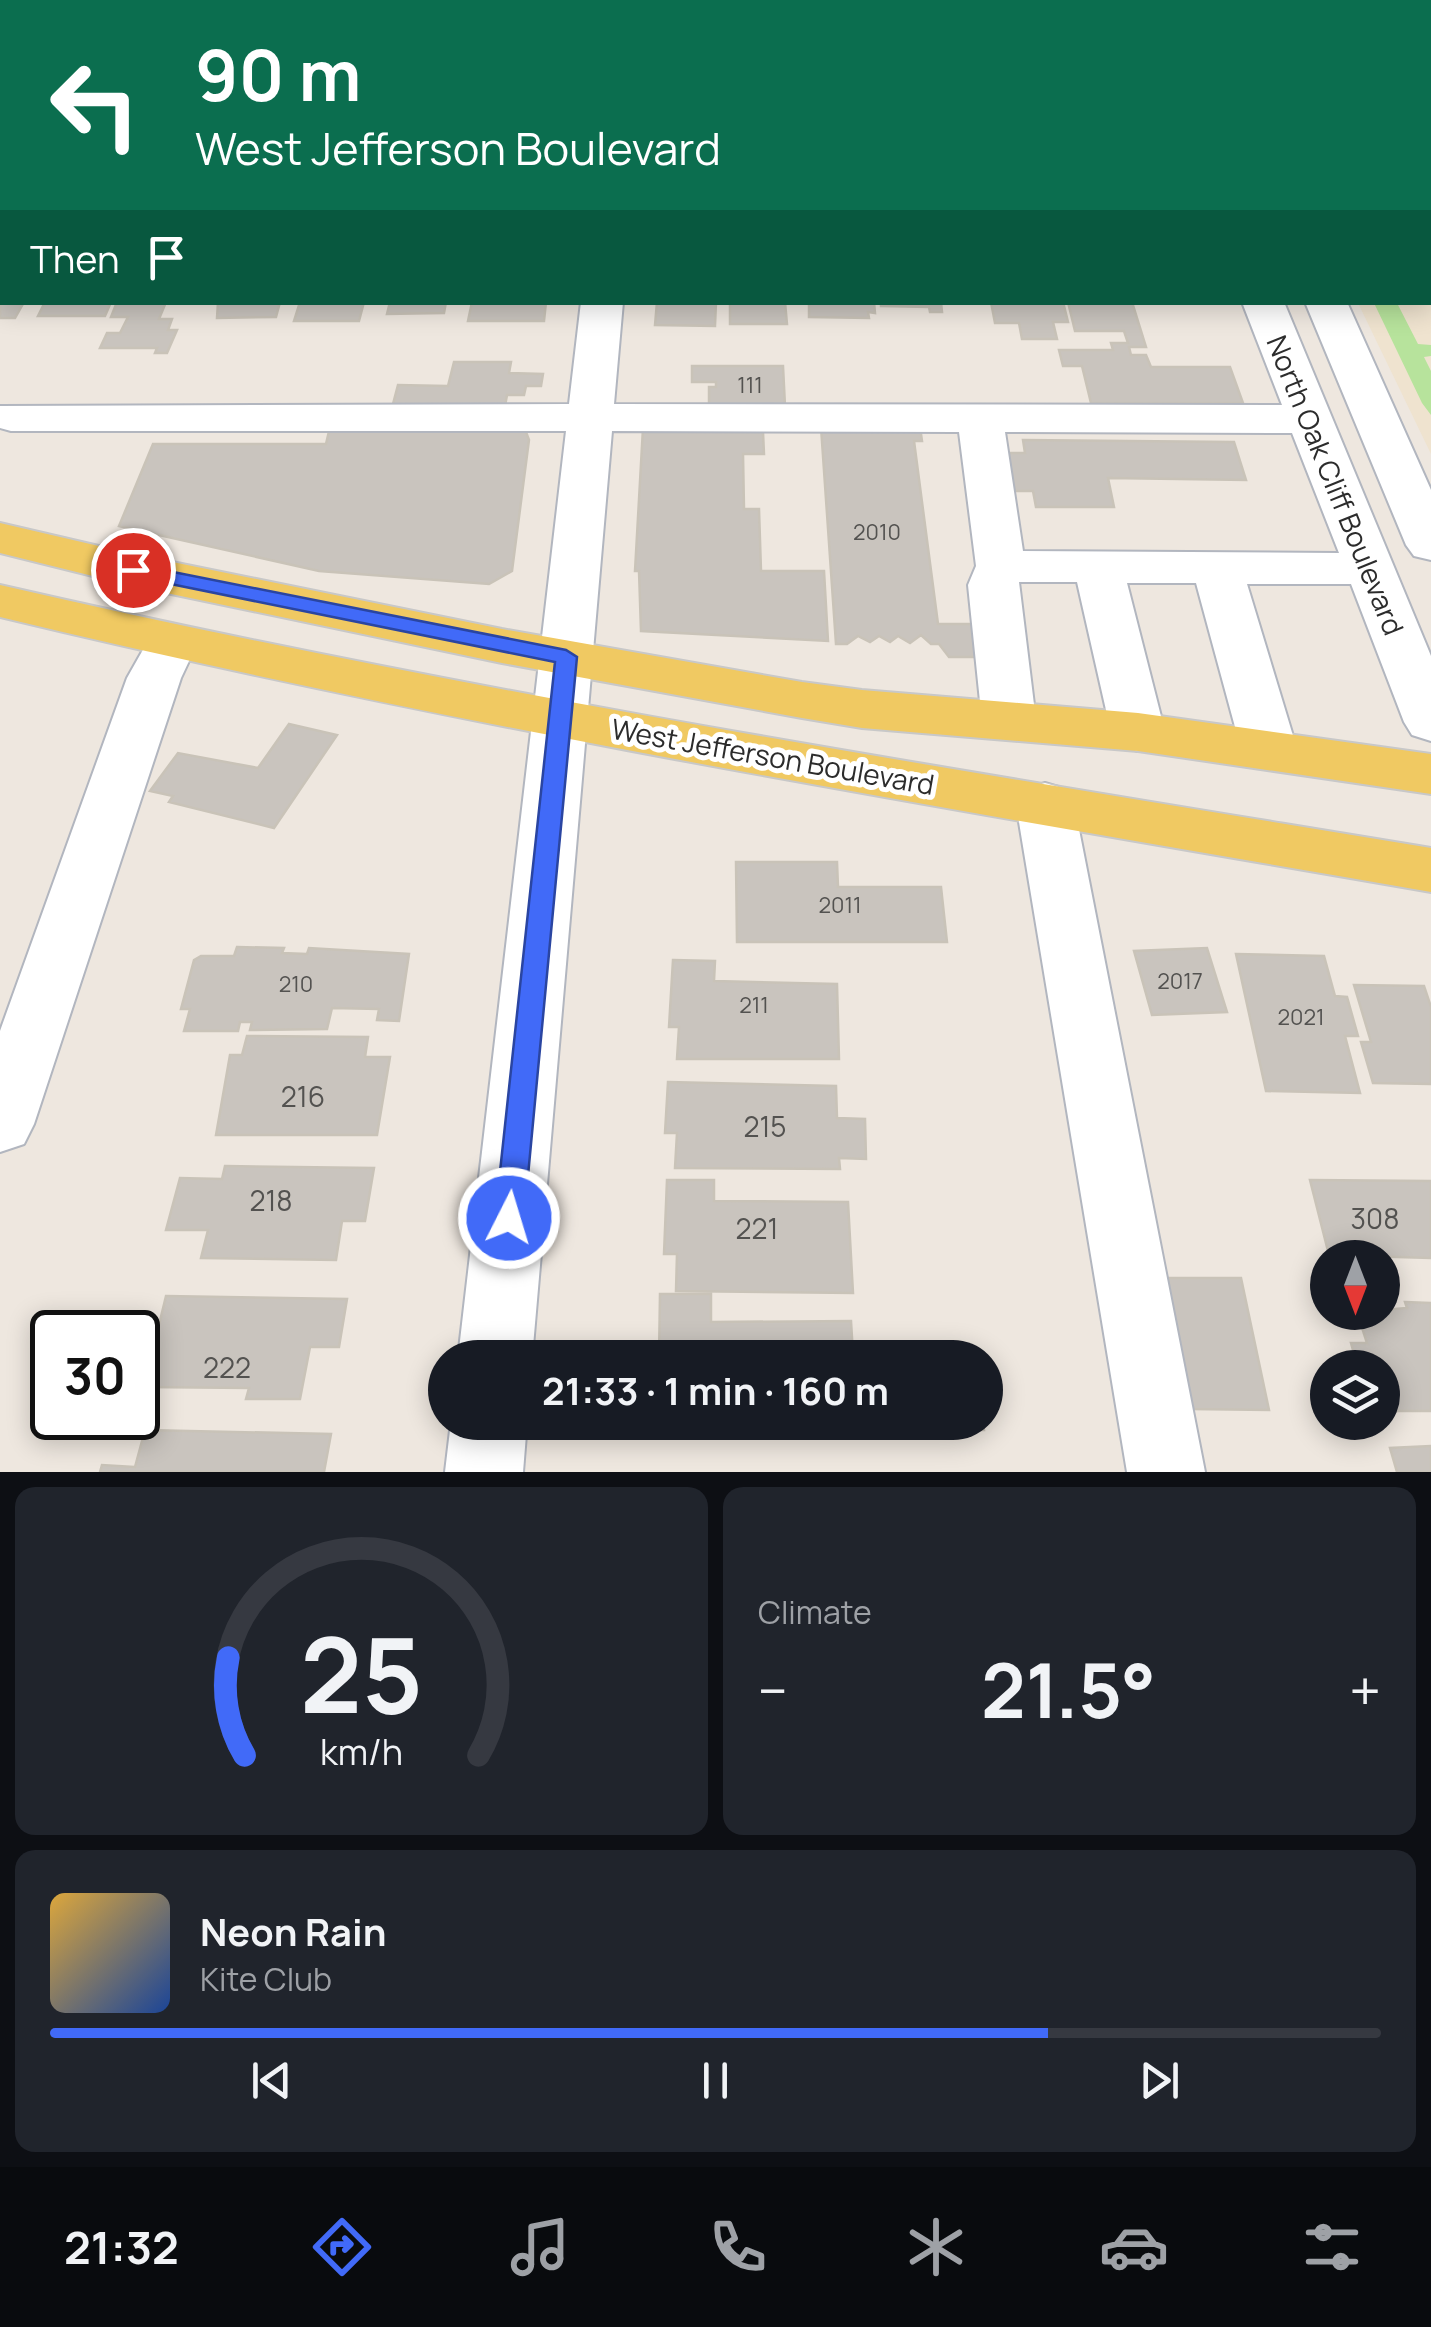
<!DOCTYPE html>
<meta charset="utf-8">
<style>
:root{--surface:#171b24;--page:#20242c;--text:#f1f3f6;--muted:#9ea1a6;--line:#363941;--accent:#416af8}
body{margin:0;font-family:Manrope,sans-serif;background:var(--page);color:var(--text);height:100vh;display:flex;flex-direction:column;font-size:38px;white-space:nowrap}
*{box-sizing:border-box;margin:0}
p{font-size:32px;color:var(--muted)}
.icon{flex:none;width:55px;height:55px;fill:none;stroke:currentColor;stroke-width:2;stroke-linecap:round;stroke-linejoin:round}
.map{position:relative;height:1472px;overflow:hidden}
.drawer{display:flex;flex-direction:column;gap:15px;padding:15px;background:#0d0f14;flex:1}
.drawer>*{flex:none}
.banner{position:absolute;left:0px;top:0px;width:1432px;height:305px;box-shadow:0 5px 25px #0003;background:#0b6e4f;color:#fff;overflow:hidden}
.needle{width:65px;rotate:180deg}
.fabs{position:absolute;left:1310px;top:1240px;display:grid;gap:20px}
.fabs a{display:grid;place-items:center;width:90px;height:90px;border-radius:50%;background:var(--surface);box-shadow:0 5px 25px #0003;font-size:50px}
.speed{position:absolute;left:30px;top:1310px;display:flex;gap:20px;font-size:50px;font-weight:700;text-align:center}
.speed>*{display:grid;place-content:center;width:130px;height:130px;border-radius:50%;background:var(--surface);box-shadow:0 5px 25px #0003;line-height:1}
.speed .limit{border:5px solid #111;border-radius:15px;background:#fff;color:#111}
.pin{position:absolute;display:grid;place-items:center;width:85px;height:85px;color:#fff;margin:-42px;border:5px solid #fff;border-radius:50%;box-shadow:0 2px 10px #0007}
.me{position:absolute;width:110px;margin:-55px;rotate:5deg;stroke-linejoin:round;filter:drop-shadow(0 0 8px #0008)}
.turn{display:flex;align-items:center;gap:35px;height:210px;padding:0 30px;font-size:45px}
.turn .icon{width:130px;height:130px;stroke-width:2.5}
.turn b{display:block;font-size:70px;line-height:85px}
.then{display:flex;align-items:center;height:95px;padding:0 30px;background:#0003;gap:20px;font-size:38px}
.big{font-size:75px;font-weight:700;line-height:1.1}
.drawer .card{flex:1;display:flex;flex-direction:column;justify-content:center;gap:15px;min-width:0;padding:0 35px;border-radius:20px;background:var(--page)}
.drawer .dial{align-items:center;gap:0}
.dial svg{height:260px;overflow:visible;fill:none;stroke:var(--line);stroke-width:7;stroke-linecap:round;text-anchor:middle}
.dial text{fill:var(--text);stroke:none}
.song{display:flex;align-items:center;gap:30px}
.cover{width:120px;height:120px;border-radius:15px;background:linear-gradient(135deg,hsl(40 70% 55%),hsl(220 70% 35%))}
.played{height:10px;border-radius:5px;background:linear-gradient(90deg,var(--accent) 75%,var(--line) 75%)}
.keys{display:flex;justify-content:space-around;direction:ltr}
.heat{display:flex;justify-content:space-between;align-items:center;font-size:55px;direction:ltr}
.drawer .tiles{flex:1;display:grid;gap:15px;grid-template-columns:1fr 1fr}
.card:last-child{grid-column:span 2}
.trip{position:absolute;left:428px;top:1340px;width:575px;height:100px;border-radius:50px;background:var(--surface);box-shadow:0 5px 25px #0003;font-weight:700;line-height:100px;text-align:center}
.menu{display:flex;height:160px;justify-content:space-around;align-items:center;background:#090b0e;color:var(--muted)}
.menu .icon{width:70px;height:70px}
.menu .selected{color:var(--accent)}
.menu b{font-size:45px;color:var(--text)}
.map>svg:first-child{display:block}
.education{fill:#efe3cf}
.green{fill:#b7e39c}
.building{fill:#c9c4be;stroke:#c9c3b8;stroke-width:2.5}
.lines{fill:none;stroke-linecap:round;stroke-linejoin:round}
.minor-casing{stroke:#b2b6bf;stroke-width:4}
.major-casing{stroke:#c8c8c8;stroke-width:4}
.minor{fill:#fff;fill-rule:evenodd}
.major{fill:#f0c962;fill-rule:evenodd}
.route{fill:#416af8;stroke:#2a45a1;stroke-width:2.5}
.labels{text-anchor:middle;dominant-baseline:central;stroke-width:10;stroke-linejoin:round;paint-order:stroke}
.number-label{font-size:22px;fill:#535250}
.street-label{font-size:28px;fill:#2c2c2c;stroke:#fff}
.near-number-label{font-size:28px;fill:#535250}
</style>
<div class="map">
<svg width="1431" height="1472" viewBox="0 0 1431 1472">
<rect width="100%" height="100%" fill="#eee7df"/>
<!-- education -->
<path class="education" d="M1431,215v239l-73,-151 72,-1z"/>
<!-- green -->
<path class="green" d="M1374,303h23l21,41 13,1v11l-7,1 7,14v44l-9,-12z"/>
<!-- building -->
<path class="building" d="M1,265l1,37h22l-9,16h-15z
M45,302h66l-6,14h-67z
M117,302h49l-7,17h13l-4,11h9l-10,23h-12l2,-5h-57l7,-15h13l8,-16h-17z
M218,302h62l-4,15 -59,1z
M300,302h64l-5,19h-65z
M390,302h56l-2,11 -57,1z
M472,302h74l-2,19h-76z
M657,302h59l-1,24 -60,-1z
M730,302h55l2,22h-57z
M809,302h65l1,11 -7,-1 1,6 -60,-1z
M881,302h60l1,10h-12l-1,-5 -48,-1z
M991,302h72l5,20h-15l4,17h-35l-3,-16h-24z
M1068,302h64l14,45h-17l2,8h15l5,12h79l13,36h-152l-9,-37h-19l-4,-16h54l-2,-7h17l-4,-12h-49z
M454,362h57l-2,11 34,1 -2,12h-15l-2,9h-17l-2,11 -112,-2 5,-19 50,1z
M692,366h91l2,40h-76v-19h7v-5h-24z
M330,427l180,1 16,4 3,8 -17,131 -23,13 -170,-13 -200,-45 34,-82h173z
M821,427h99l2,14h-8l24,183h34l5,33h-28l-10,-13h-8l-10,-9 -11,8 -12,-7 -8,6 -11,-6 -9,6 -12,-6 -11,8h-11z
M643,428h83v4h37l1,22h-21l1,55h15l2,62h63l4,70 -187,-10 -2,-60h-4z
M1023,440l211,2 12,38 -138,-2 6,29h-78l-3,-16h-18l-7,-38h17z
M289,724l48,11 -63,93 -105,-26 4,-6 -23,-5 28,-38 80,15z
M736,862h101l1,25h103l6,55h-210z
M237,947l47,1 -2,5 25,1 2,-6 100,6 -10,67 -22,-1 2,-11 -47,-1 -5,21 -77,1 2,-8h-12l-2,9h-54l6,-22h-9l13,-49 7,-4h33z
M1207,948l20,64 -75,3 -18,-64z
M1236,954l88,2 11,40 12,1 11,39h-13l15,57 -94,-2z
M673,960l42,1 -1,20 123,3 2,75h-162l2,-32h-10z
M1354,985l70,1 7,21v77l-58,-1 -12,-41h10z
M247,1036l121,1 -3,20h25l-13,78h-161l14,-80h12z
M668,1082l168,4 1,32 28,1 1,40 -27,-1 1,11 -165,-1 2,-35h-12z
M225,1166l149,2 -9,53h-23l-6,39 -135,-2 7,-28h-42l14,-52 42,1z
M667,1180h47v21l134,1 5,91 -177,-2 1,-37h-13z
M1310,1180l121,1v77l-102,-3z
M1165,1278h76l28,132 -80,-1z
M660,1294h51v28l140,-1 2,33 122,-1v5h-316z
M166,1296l181,3 -8,48h-29l-10,52h-54l3,-11 -105,-1z
M1405,1302l26,1v108h-49v-43h-24l-7,-25h16l-10,-31 50,-4z
M671,1422h312l1,8 -313,-2z
M145,1430l186,4 -7,38h-224l2,-7 33,2z
M1431,1446v26h-34l-7,-24z"/>
<g class="lines">
<defs>
<path id="minor" d="M619,0h32v2h-32z
M859,0h32v2h-32z
M1101,0h32l1,2h-32z
M1175,0h32l1,2h-32z
M0,44h2v20h-2z
M1430,44h1v20h-1z
M0,172h2v22h-2z
M1430,190h1v22h-1z
M0,214h2v24h-2z
M581,302h42l-9,102 668,1 -40,-103h42l147,354v85l-19,-6 -8,-13 -53,-138h-104l50,165 -8,14 -20,5 -20,-5 -8,-14 -45,-166h-69l38,149 -8,13 -19,6 -19,-6 -8,-13 -34,-150h-58l17,139 -8,13 -19,6 -19,-6 -8,-13 -14,-136 8,-19 -17,-134 -347,-1 -80,927h-74l108,-927h-555l-11,-3v-22l569,-2zM1005,432l287,1 47,120 -316,-2z
M1305,302h42l84,188v70l-17,-4 -8,-11z
M171,627l18,5 8,12 -16,34 -147,446 -10,20 -24,8v-121l127,-353 26,-46z
M1045,783l20,6 9,15 131,668h-78l-111,-668 9,-15z
M451,1422h76l-4,50h-78z"/>
<path id="major" d="M0,523l133,31 369,75 300,53 60,8 276,23 293,41v40l-293,-43 -276,-23 -60,-10 -300,-55 -369,-77 -133,-33z
M0,585c473,109 952,184 1431,263v44c-479,-83 -958,-161 -1431,-275z"/>
</defs>
<!-- minor casing -->
<use href="#minor" class="minor-casing"/>
<!-- major casing -->
<use href="#major" class="major-casing"/>
<!-- minor -->
<use href="#minor" class="minor"/>
<!-- major -->
<use href="#major" class="major"/>
</g>
<!-- route -->
<path class="route" d="M133,564l433,86 11,7 -53,561 -5,9 -10,4 -10,-4 -4,-9 60,-556 -429,-87 -3,-5z"/>
<g class="labels">
<!-- number labels -->
<g class="number-label">
<text x="750" y="385">111</text>
<text x="877" y="532">2010</text>
<text x="840" y="905">2011</text>
<text x="1180" y="981">2017</text>
<text x="296" y="984">210</text>
<text x="754" y="1005">211</text>
<text x="1301" y="1017">2021</text>
</g>
<!-- street labels -->
<g class="street-label">
<text transform="translate(1336 485) rotate(68)">North Oak Cliff Boulevard</text>
<text transform="translate(773 756) rotate(10)">West Jefferson Boulevard</text>
</g>
<!-- near-number labels -->
<g class="near-number-label">
<text x="303" y="1096">216</text>
<text x="765" y="1126">215</text>
<text x="271" y="1200">218</text>
<text x="1375" y="1218">308</text>
<text x="757" y="1228">221</text>
<text x="227" y="1367">222</text>
</g>
</g>
</svg>
<div class="fabs">
<a><svg class="needle" viewBox="-14 -14 28 28"><path d="M0-13l5 13h-10z" fill="#e53935"/><path d="M0 13l5-13h-10z" fill="#9ea1a6"/></svg></a>
<a><svg class="icon" aria-label="layers" viewBox="0 0 24 24"><path d="M12 4l9 5-9 5-9-5zM3 14l9 5 9-5"/></svg></a>
</div>
<div class="speed"><div class="limit">30</div></div>
<div class="pin" style="left:133px;top:570px;background:#d93025"><svg class="icon" aria-label="arrive" viewBox="0 0 24 24"><path d="M6 21V4h12l-3 4 3 4H6"/></svg></div>
<svg class="me" style="left:509px;top:1218px" viewBox="-20 -20 40 40"><circle r="17" fill="#416af8" stroke="#fff" stroke-width="3"/><path d="M0-11L8 9 0 5-8 9z" fill="#fff"/></svg>
<div class="trip">21:33 · 1 min · 160 m</div>
<div class="banner">
<div class="turn"><svg class="icon" aria-label="left" viewBox="0 0 24 24"><path d="M17 20v-9H6M10 6l-5 5 5 5"/></svg><div><b>90 m</b>West Jefferson Boulevard</div></div>
<div class="then">Then<svg class="icon" aria-label="arrive" viewBox="0 0 24 24"><path d="M6 21V4h12l-3 4 3 4H6"/></svg></div>
</div>
</div>
<section class="drawer">
<div class="tiles">
<div class="card dial"><svg viewBox="0 0 100 80">
<path d="M14 69A42 42 0 1 1 86 69"/>
<path d="M14 69A42 42 0 0 1 9 39" stroke="#416af8"/>
<text x="50" y="56" font-size="32" font-weight="700">25</text>
<text x="50" y="72" font-size="11">km/h</text>
</svg></div>
<div class="card"><p>Climate</p>
<div class="heat"><a>−</a><b class="big">21.5°</b><a>+</a></div>
</div>
<div class="card">
<div class="song"><i class="cover"></i><div><b>Neon Rain</b><p>Kite Club</p></div></div>
<div class="played"></div>
<div class="keys"><svg class="icon" aria-label="previous" viewBox="0 0 24 24"><path d="M18 5L8 12l10 7zM5 5v14"/></svg><svg class="icon" aria-label="pause" viewBox="0 0 24 24"><path d="M8 5v14M16 5v14"/></svg><svg class="icon" aria-label="next" viewBox="0 0 24 24"><path d="M6 5l10 7-10 7zM19 5v14"/></svg></div>
</div>
</div>
</section>
<nav class="menu">
<b>21:32</b>
<svg class="icon selected" aria-label="directions" viewBox="0 0 24 24"><path d="M12 3l9 9-9 9-9-9zM9 14v-3h6M13 9l2 2-2 2"/></svg>
<svg class="icon" aria-label="music" viewBox="0 0 24 24"><path d="M9 18V5l10-2v13"/><circle cx="6" cy="18" r="3"/><circle cx="16" cy="16" r="3"/></svg>
<svg class="icon" aria-label="phone" viewBox="0 0 24 24"><path d="M5 4h4l2 5-3 2q2 4 5 5l2-3 5 2v4C11 20 4 13 5 4z"/></svg>
<svg class="icon" aria-label="climate" viewBox="0 0 24 24"><path d="M12 3v18M4 7l16 10M4 17L20 7"/></svg>
<svg class="icon" aria-label="car" viewBox="0 0 24 24"><path d="M5 17H2v-5l4-1 3-4h7l3 4 3 1v5h-3M9 17h6M6 11h13"/><circle cx="7" cy="17" r="2"/><circle cx="17" cy="17" r="2"/></svg>
<svg class="icon" aria-label="filters" viewBox="0 0 24 24"><path d="M4 7h16M4 17h16"/><circle cx="9" cy="7" r="2"/><circle cx="15" cy="17" r="2"/></svg>
</nav>
